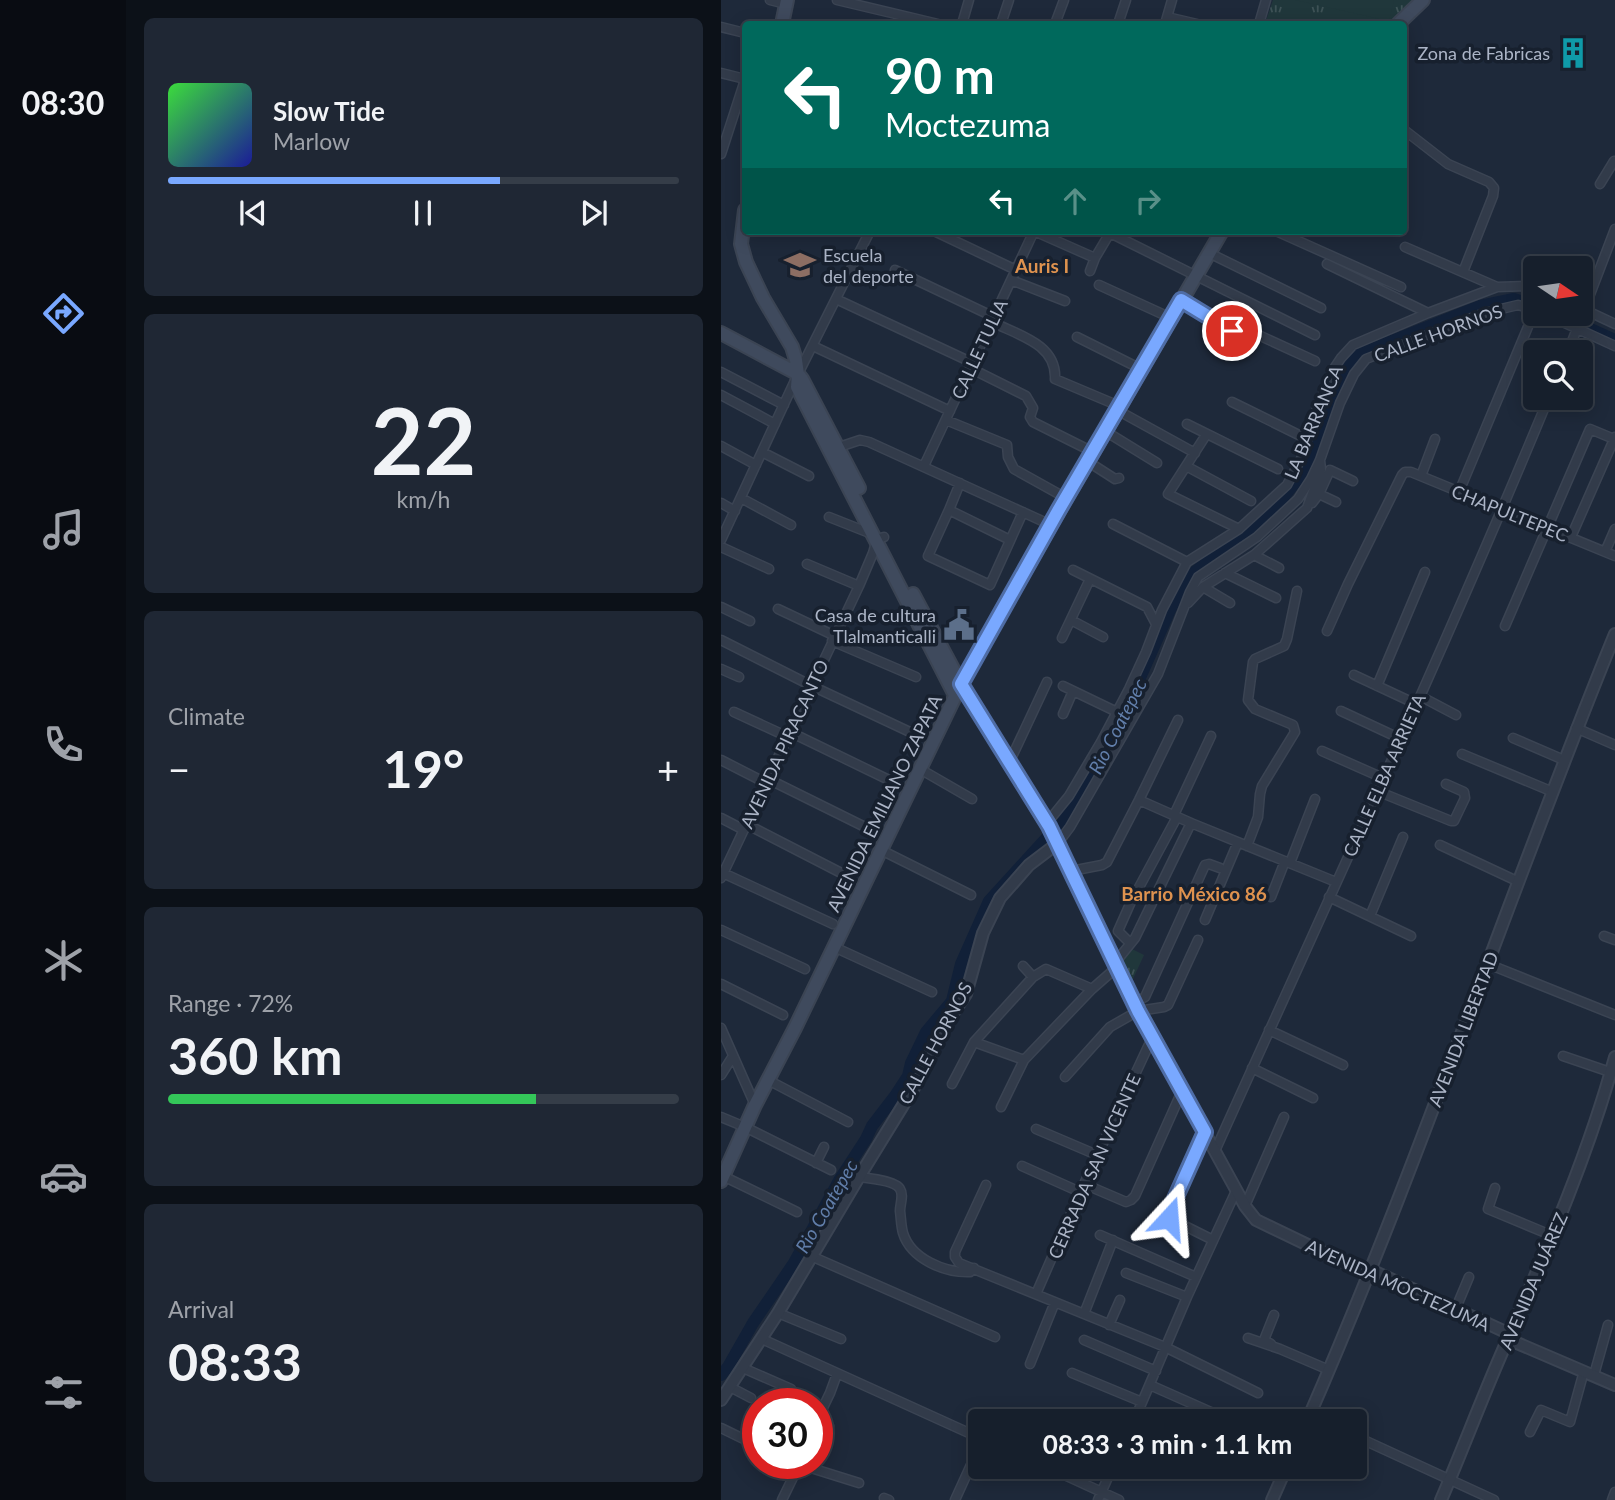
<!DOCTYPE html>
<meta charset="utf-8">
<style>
:root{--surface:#161f2c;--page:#1f2734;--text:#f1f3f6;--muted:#9ea2a9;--line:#353d48;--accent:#79a8ff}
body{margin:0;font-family:Lato,sans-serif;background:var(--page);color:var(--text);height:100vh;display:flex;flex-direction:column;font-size:26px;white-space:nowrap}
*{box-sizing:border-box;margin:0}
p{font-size:23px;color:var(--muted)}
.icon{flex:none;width:38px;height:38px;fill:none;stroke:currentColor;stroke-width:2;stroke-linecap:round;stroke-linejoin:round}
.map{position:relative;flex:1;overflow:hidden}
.details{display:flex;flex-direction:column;gap:18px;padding:18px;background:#0c1118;width:595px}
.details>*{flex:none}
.banner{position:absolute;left:21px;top:21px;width:665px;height:214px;border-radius:7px;box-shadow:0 4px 18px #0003,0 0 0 2px var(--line);background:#00695c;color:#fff;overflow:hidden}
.needle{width:46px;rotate:103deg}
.fabs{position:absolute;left:802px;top:256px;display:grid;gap:14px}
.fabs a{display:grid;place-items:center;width:70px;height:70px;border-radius:7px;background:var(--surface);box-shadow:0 4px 18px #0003,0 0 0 2px var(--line);font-size:35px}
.speed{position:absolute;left:21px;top:1388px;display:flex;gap:14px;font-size:35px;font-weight:700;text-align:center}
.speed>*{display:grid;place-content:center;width:91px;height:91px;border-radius:50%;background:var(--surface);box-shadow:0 4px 18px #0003,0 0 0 2px var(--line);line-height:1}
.speed .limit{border:10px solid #d22;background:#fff;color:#111}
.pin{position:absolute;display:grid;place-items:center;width:60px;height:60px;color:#fff;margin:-30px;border:4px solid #fff;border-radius:50%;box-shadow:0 2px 7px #0007}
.me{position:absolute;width:77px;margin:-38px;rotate:19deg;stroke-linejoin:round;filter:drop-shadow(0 0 5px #0008)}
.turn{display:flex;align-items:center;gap:24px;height:147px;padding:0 28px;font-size:32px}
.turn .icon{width:91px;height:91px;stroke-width:2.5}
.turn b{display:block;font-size:49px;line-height:60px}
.lanes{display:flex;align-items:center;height:66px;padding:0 28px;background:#0003;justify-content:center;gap:35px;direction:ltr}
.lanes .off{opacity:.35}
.big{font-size:52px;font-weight:700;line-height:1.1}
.details .tile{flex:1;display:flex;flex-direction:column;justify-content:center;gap:10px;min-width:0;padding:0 24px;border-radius:10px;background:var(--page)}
.details .dial{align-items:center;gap:0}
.dial b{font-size:91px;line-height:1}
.song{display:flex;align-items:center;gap:21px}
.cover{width:84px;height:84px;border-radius:10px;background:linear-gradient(135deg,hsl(120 70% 55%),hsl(240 70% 35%))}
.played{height:7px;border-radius:4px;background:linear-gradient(90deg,var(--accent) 65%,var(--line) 65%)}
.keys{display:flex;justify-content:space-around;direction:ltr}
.heat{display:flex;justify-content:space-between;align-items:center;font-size:38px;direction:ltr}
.charge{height:10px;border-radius:5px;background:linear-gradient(90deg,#34c759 72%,var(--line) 0)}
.trip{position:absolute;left:247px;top:1409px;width:399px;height:70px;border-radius:7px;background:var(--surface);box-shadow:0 4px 18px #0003,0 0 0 2px var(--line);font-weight:700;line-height:70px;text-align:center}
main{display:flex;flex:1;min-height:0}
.tab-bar{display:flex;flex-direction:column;width:126px;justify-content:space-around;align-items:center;background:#090c12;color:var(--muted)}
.tab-bar .icon{width:49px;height:49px}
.tab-bar .selected{color:var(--accent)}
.tab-bar b{font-size:32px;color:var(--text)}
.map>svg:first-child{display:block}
.park{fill:url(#park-tufts)}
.pitch{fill:#20373b}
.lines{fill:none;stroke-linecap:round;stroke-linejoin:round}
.river{stroke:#112038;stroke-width:12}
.minor-casing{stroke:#3b4453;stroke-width:11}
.tertiary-casing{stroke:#3b4453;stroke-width:14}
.secondary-casing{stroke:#3b4453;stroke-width:16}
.minor{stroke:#323b4a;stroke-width:8}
.tertiary{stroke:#323b4a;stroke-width:10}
.secondary{stroke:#3f4a5d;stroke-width:12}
.route-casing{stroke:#4f6da6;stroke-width:18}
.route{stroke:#79a8ff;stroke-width:12}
.labels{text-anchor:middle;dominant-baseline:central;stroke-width:7;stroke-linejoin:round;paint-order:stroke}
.poi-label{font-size:18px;fill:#acb5c7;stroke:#17202e;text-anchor:end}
.street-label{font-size:18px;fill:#acb5c7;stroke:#17202e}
.neighbourhood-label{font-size:19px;font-weight:bold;fill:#de924f;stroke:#17202e}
.water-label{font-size:19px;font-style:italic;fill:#617eaa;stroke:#17202e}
</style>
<main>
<nav class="tab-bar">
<b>08:30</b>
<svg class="icon selected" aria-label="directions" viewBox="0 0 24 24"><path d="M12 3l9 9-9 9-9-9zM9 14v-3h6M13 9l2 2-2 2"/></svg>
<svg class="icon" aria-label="music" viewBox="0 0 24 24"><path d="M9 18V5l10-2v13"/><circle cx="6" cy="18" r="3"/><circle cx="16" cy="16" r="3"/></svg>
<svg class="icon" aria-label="phone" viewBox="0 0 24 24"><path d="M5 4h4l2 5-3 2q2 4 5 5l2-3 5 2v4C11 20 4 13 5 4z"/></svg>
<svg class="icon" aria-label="climate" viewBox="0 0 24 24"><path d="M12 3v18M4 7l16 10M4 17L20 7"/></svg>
<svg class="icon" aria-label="car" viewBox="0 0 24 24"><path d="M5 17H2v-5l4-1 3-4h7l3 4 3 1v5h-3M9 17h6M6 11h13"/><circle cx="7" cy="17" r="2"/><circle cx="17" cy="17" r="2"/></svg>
<svg class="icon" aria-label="filters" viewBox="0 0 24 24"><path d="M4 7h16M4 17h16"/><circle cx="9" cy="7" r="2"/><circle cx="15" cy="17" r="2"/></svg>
</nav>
<section class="details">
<div class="tile">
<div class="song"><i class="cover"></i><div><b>Slow Tide</b><p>Marlow</p></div></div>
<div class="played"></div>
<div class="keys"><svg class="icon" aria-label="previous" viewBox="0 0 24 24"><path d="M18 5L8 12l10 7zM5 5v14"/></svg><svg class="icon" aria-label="pause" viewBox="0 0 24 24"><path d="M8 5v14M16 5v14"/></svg><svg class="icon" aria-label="next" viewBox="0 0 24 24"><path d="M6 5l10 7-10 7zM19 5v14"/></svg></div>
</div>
<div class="tile dial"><b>22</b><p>km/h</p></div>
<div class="tile"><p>Climate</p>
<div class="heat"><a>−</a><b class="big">19°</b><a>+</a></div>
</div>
<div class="tile"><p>Range · 72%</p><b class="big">360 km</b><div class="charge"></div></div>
<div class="tile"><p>Arrival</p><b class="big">08:33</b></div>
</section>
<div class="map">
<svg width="894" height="1500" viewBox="0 0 894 1500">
<defs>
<pattern id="park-tufts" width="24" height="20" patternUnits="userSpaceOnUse" patternTransform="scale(1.75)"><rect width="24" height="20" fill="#20373b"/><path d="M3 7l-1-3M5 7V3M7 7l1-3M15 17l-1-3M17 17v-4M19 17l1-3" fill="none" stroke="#3e5256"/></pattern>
</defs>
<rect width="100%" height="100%" fill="#1e293a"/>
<!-- park -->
<path class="park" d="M552,0h143l-24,24h-127z
M411,949l12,6 -12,26 -11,-17z"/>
<!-- pitch -->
<path class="pitch" d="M574,0h99l-5,21z"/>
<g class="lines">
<!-- river -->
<path class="river" d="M834,313l60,27
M0,1375l7,-8 25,-44 41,-60 46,-84 26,-40 6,-13 23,-30 13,-20 3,-13 15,-31 26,-31 9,-37 28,-63 73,-80 41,-60 67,-151 18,-33 30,-23 48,-35 40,-50 14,-41 28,-62 11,-12 121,-48 34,-7 21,7"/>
<defs>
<path id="minor" d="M49,0l16,4
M116,0l101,24
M446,17l30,7
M241,24l7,-24
M280,24l8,-24
M334,24l9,-24
M397,24l8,-24
M444,24l7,-24
M538,24l7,-24
M0,27l24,6
M0,73l24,6
M682,129l45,35 41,18 5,6 -1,8 -30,76
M0,154l24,-74
M879,184l14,-23
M213,231l82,39
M313,231l61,27
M555,231l125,56
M389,233l205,102
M684,247l92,40
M488,253l112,55
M606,264l101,49
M174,270l99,47
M369,271l5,-13 16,-27
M290,280l54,21
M378,285l72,33
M115,299l137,64
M460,300l51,31 9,-4 74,34
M862,309l32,15
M822,313l72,33
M271,322c26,13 65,22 63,57l64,27
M356,337l64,32
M92,346l137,65
M847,352l47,-123
M249,368l56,28 7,12 -3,9 3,5 60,30
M0,372l63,33
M0,395l54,29
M511,402l75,37
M396,410l78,43
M225,420l61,25 1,12 6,12 52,29
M466,424l91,45
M384,431l52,32
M485,435l-38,59 71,35
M0,446l35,19
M115,448l24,-8 9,2 182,83
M41,452l47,24
M366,461l28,18 4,-1
M203,466l110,-235
M465,466l65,35
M700,476l14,-37
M239,483l-11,27 -21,46 62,29 33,-73
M598,494l17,8
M20,498l50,27
M0,503l14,8
M591,503l7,-9 11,-24 23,11
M228,510l61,30
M108,517l43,17
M392,524l74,38
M850,537l44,-100
M0,540l77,-166 72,-143
M0,547l48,22
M884,552l10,-23
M533,555l25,13
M86,564l52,22
M352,570l74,37 9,17
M504,573l51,25
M482,587l27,16
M467,603l15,-16 51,-32 53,-47 14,-38 -1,-10
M0,607l29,14
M57,609l57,27
M350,620l32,17
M784,626l85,-197 24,10
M606,631l21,-47 54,-109 3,-3h6l204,84
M341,638l28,-59
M0,640l91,46 100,47
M111,641l84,36
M0,669l18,8
M633,675l62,29
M342,686l54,26
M656,686l48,-114
M699,696l36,19
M620,711l60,28
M13,712l54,25
M342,714l10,-23
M855,728l39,17
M69,732l101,49
M792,738l51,22
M601,751l61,27
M741,754l91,38
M0,760l45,23
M288,763l38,-81
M199,769l52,30
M47,779l101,50
M656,791l74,30h3l11,-23 -1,-6 -18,-8
M418,800l52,23 145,59
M453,815l37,-79
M0,818l23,12
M326,823l22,-27 32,-54 28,-53 17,-37 16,-42 25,-48 52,-33 48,-44 16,-30 9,-34 21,-51 8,-12 12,-13 75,-32 69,-26 29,-1 9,4
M25,824l103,53
M337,843l12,-16 88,-153 32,-82 8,-15 59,-40 41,-38 13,-20 9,-19 20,-57 14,-29 12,-15 118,-46 34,-8 17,5 -76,182
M719,845l79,37
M526,846l11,-29 2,-23 2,-8 33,-54 -2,-7 -38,-16 -7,-9 5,-38 2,-3 29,-13 3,-7 10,-48
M160,850l90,45
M569,863l25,-64
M350,871l31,-6 5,-3 32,-62 39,-80
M2,873l110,51
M0,878l138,-292 14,-33 4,-14 7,-2
M550,897l14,-36
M608,897l82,39
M649,916l33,-79
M484,920l33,-78
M0,930l84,39
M883,936l11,4
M409,943l-12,-12 12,-27 47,-87
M113,947l98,45
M393,964l21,-26 56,-115
M767,964l127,51
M302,966l10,11 13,-8 46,20
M0,984l62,31
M413,1003l11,-6 60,-132 4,-1 11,4
M0,1028l34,77
M548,1030l74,35
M253,1042l50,18
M842,1056l47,16
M531,1068l61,30
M0,1075l12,-19
M344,1077l45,-50 28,-16 26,-4 4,-2 30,-65
M47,1080l80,42
M231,1084l22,-42 59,-65
M280,1107l23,-47 68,-71 24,-21
M0,1117l24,10 86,43
M315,1129l61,26
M484,1132l-37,83 1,3 44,22
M494,1151c113,-251 229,-500 334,-754
M95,1163l8,-16
M301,1166l58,26
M2,1176l74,36
M138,1177c9,1 37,4 41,12 4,6 0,15 0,22 1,7 1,15 3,22 8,26 42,40 67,39l4,-4
M363,1184l42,18 5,-2 4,-4 47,-105
M265,1185l-31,67v5l4,6 206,84 93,46
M774,1188l-7,21 65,27
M524,1206l39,-89
M379,1235l96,42
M90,1256l184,81
M405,1273l61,24
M315,1294l48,-110 68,-146
M735,1308l13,-31
M57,1313l63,26
M363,1314l29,-74
M388,1325l11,-25
M527,1338l32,11 49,21
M41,1339l218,99
M363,1340l72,31
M550,1344l-7,-4 10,-25
M309,1364l25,-62
M22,1368l48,21
M351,1373l70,29
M873,1375l14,-50
M429,1385l81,36
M9,1387l21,11
M589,1415l12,6
M413,1421l53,-124 49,-106
M108,1426l-11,-5v-3l12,-25 7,-19
M0,1428l37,18
M809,1432l11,-22 29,12 14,-51
M634,1436l139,64
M74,1463l64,20
M324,1466l74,34
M163,1498l5,2
M61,1500l17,-35
M234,1500l25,-55
M377,1500l15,-34
M891,1500l3,-8"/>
<path id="tertiary" d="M240,684l88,142 89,185 107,195 11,14 104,50h11l139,64 7,9 98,42
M0,1400l57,-87 81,-136 62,-101 18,-42 27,-40 17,-61 17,-35 29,-33 29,-22
M586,1421c113,-258 201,-526 308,-787
M551,1500l15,-34
M720,1500c24,-56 45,-113 70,-168 39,-90 78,-180 104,-275"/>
<path id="secondary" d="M61,24l5,-24
M677,24l25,-24
M24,210l-4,34 5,18 17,36 29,49 4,13 2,14 -1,13 158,308
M0,333l77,41 4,5 57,109
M192,594l48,90
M0,1181l34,-76 40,-77 166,-344 90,-159 171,-294"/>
</defs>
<!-- minor casing -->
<use href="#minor" class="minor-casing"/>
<!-- tertiary casing -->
<use href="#tertiary" class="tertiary-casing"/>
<!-- secondary casing -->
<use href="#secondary" class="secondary-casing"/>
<!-- minor -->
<use href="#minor" class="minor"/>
<!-- tertiary -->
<use href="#tertiary" class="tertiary"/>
<!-- secondary -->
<use href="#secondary" class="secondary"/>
</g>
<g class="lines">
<defs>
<path id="route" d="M448,1218l1,-8 35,-78 -67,-121 -89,-185 -88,-142 97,-173 123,-211 51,31"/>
</defs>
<!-- route casing -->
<use href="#route" class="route-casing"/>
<!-- route -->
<use href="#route" class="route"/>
</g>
<!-- icons -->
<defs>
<symbol id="building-bare" viewBox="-9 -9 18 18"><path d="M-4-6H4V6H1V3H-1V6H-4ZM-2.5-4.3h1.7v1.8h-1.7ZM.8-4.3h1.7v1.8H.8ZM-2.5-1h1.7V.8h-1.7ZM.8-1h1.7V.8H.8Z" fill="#0f9aa8" stroke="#17202e" stroke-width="2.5" paint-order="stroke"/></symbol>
<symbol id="school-bare" viewBox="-9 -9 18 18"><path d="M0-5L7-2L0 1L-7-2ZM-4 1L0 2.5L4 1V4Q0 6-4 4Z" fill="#8d6e63" stroke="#17202e" stroke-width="2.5" paint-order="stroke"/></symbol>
<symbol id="civic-bare" viewBox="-9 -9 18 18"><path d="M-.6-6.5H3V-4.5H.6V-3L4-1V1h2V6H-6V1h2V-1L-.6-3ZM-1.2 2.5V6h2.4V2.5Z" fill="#5c6f8a" stroke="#17202e" stroke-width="2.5" paint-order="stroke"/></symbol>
</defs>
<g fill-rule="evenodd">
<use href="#building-bare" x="830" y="31" width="44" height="44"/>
<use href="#school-bare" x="57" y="243" width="44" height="44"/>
<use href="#civic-bare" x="216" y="603" width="44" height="44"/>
</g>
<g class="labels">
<!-- poi labels -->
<g class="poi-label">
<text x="829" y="53">Zona de Fabricas</text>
<text x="102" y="255" text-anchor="start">Escuela<tspan x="102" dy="21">del deporte</tspan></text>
<text x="215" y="615">Casa de cultura<tspan x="215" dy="21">Tlalmanticalli</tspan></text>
</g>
<!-- street labels -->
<g class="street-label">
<text transform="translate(717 333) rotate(-20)">CALLE HORNOS</text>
<text transform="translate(258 349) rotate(-65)">CALLE TULIA</text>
<text transform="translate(592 422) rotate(-67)">LA BARRANCA</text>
<text transform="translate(789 513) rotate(22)">CHAPULTEPEC</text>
<text transform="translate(63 744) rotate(-65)">AVENIDA PIRACANTO</text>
<text transform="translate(663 775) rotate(-66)">CALLE ELBA ARRIETA</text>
<text transform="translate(163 803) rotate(-64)">AVENIDA EMILIANO ZAPATA</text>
<text transform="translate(742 1029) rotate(-69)">AVENIDA LIBERTAD</text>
<text transform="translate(214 1043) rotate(-62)">CALLE HORNOS</text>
<text transform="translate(373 1166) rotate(-66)">CERRADA SAN VICENTE</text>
<text transform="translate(812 1281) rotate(-67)">AVENIDA JUÁREZ</text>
<text transform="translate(677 1285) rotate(24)">AVENIDA MOCTEZUMA</text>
</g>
<!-- neighbourhood labels -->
<g class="neighbourhood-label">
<text x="321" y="265">Auris I</text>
<text x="473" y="893">Barrio México 86</text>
</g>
<!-- water labels -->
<g class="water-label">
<text transform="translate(396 726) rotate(-63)">Rio Coatepec</text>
<text transform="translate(105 1206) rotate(-60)">Rio Coatepec</text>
</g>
</g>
</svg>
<div class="fabs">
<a><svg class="needle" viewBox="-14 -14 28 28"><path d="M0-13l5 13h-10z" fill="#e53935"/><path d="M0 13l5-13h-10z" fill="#9ea2a9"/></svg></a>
<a><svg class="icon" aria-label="search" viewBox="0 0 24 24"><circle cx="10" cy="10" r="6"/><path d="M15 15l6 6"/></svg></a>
</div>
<div class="speed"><div class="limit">30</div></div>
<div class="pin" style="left:511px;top:331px;background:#d93025"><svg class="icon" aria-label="arrive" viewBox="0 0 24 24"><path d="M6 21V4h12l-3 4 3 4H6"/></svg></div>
<svg class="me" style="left:448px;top:1218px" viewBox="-20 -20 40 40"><path d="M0-17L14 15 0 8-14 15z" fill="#79a8ff" stroke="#fff" stroke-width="4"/></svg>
<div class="trip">08:33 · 3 min · 1.1 km</div>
<div class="banner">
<div class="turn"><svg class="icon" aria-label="left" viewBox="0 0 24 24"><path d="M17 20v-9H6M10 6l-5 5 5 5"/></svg><div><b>90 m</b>Moctezuma</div></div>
<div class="lanes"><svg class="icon" aria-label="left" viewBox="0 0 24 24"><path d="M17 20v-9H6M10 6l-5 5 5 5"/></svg><svg class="icon off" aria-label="ahead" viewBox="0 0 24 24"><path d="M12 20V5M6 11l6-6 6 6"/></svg><svg class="icon off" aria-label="right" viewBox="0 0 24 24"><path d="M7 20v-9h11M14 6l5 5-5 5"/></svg></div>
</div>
</div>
</main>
